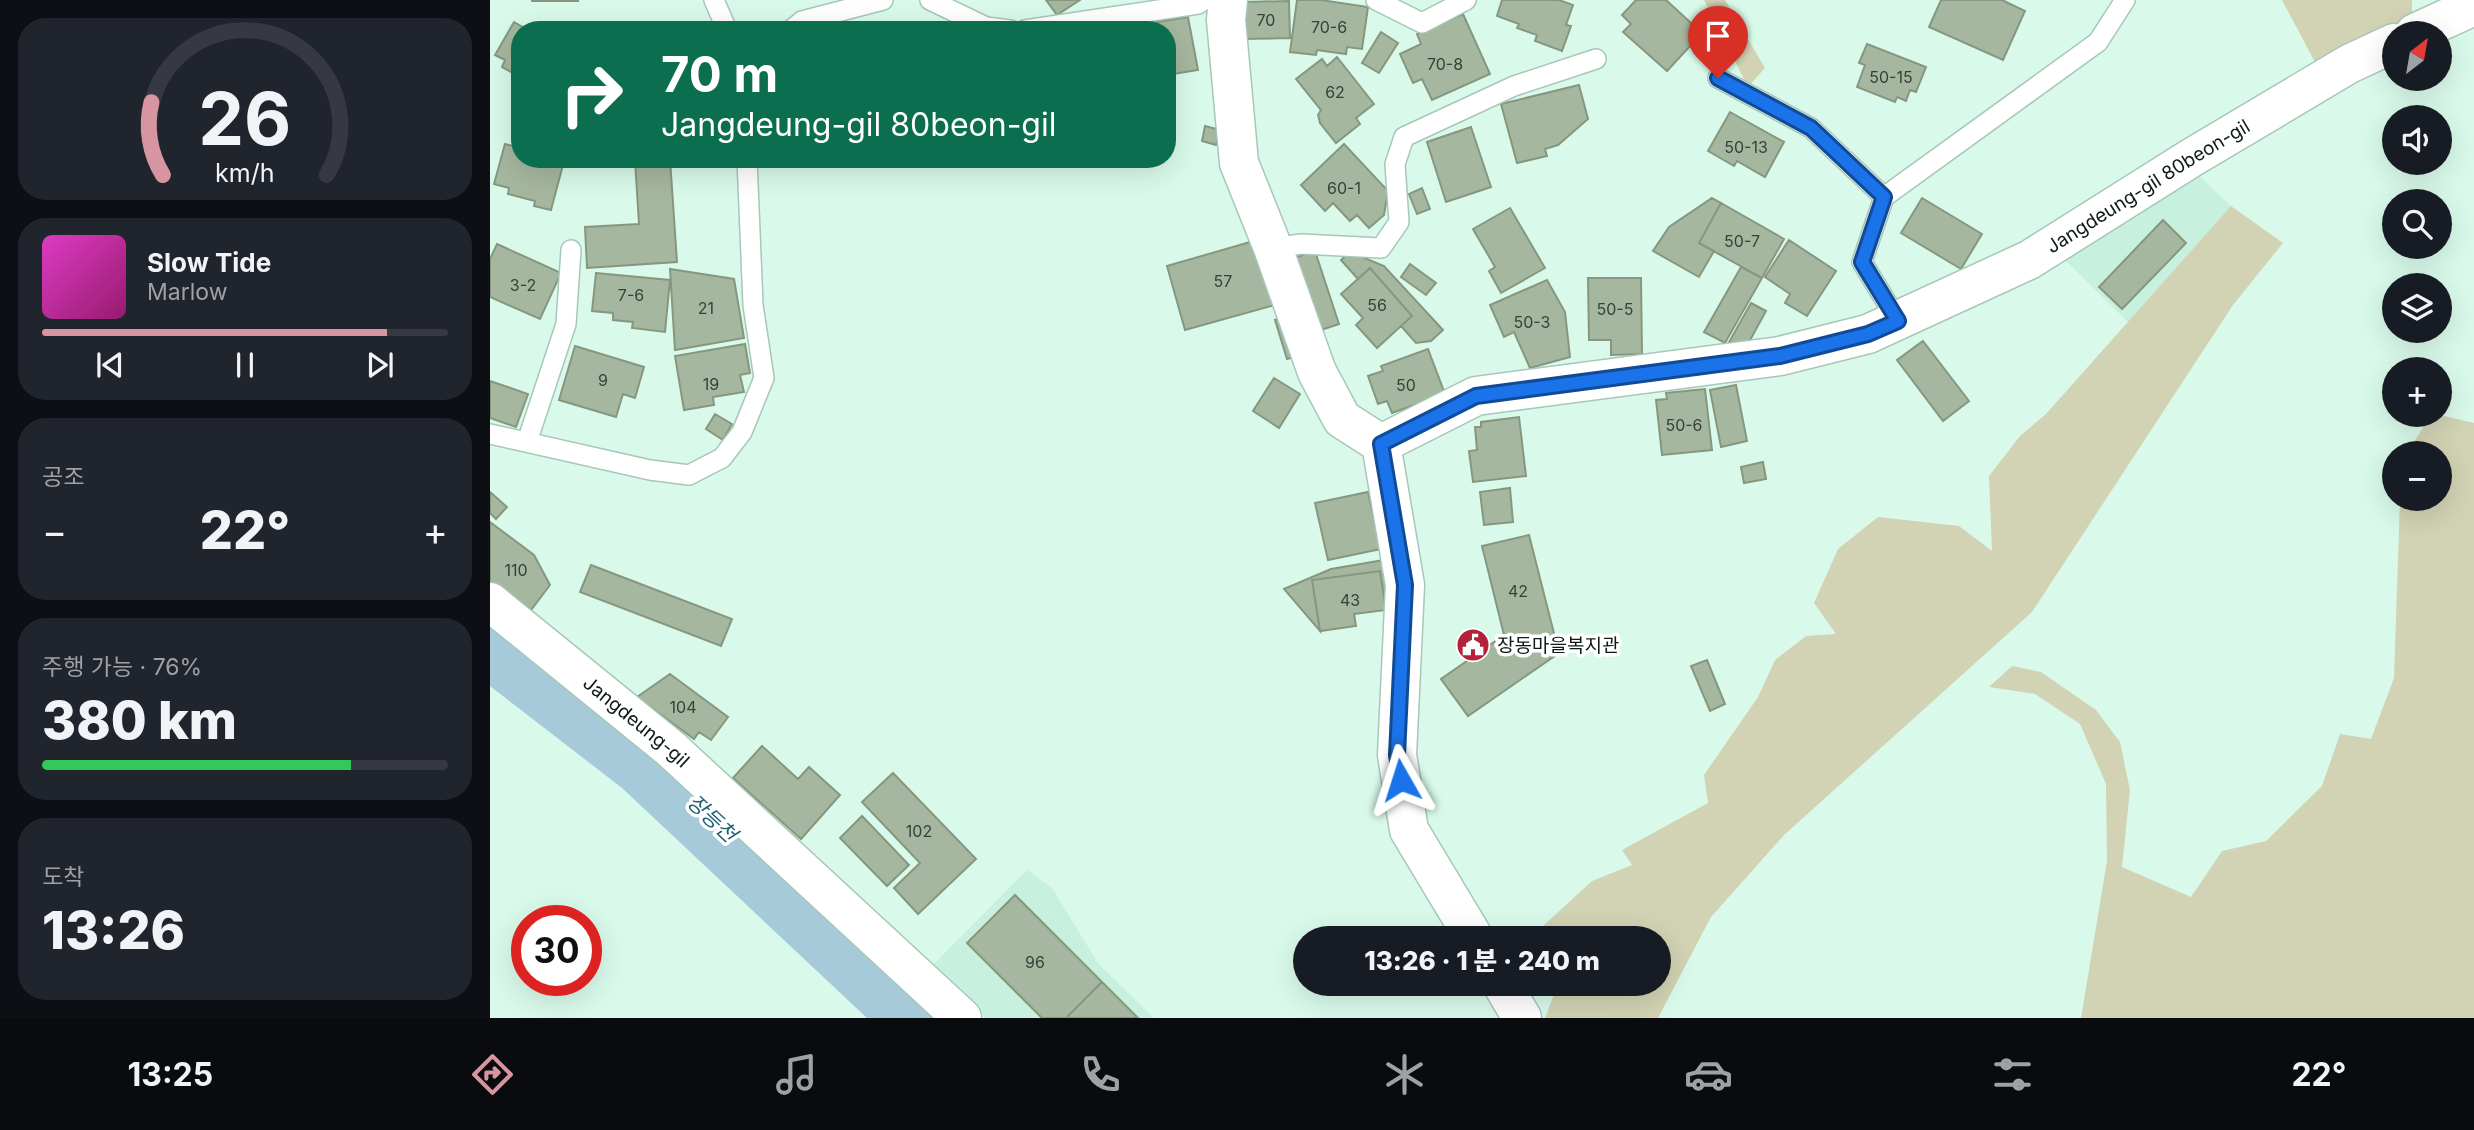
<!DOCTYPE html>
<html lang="ko">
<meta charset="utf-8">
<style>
:root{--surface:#171b24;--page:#20242c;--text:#f1f3f6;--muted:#9ea1a6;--line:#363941;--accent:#d695a1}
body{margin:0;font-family:Inter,"Noto Sans KR",sans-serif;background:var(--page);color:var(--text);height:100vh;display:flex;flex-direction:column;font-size:26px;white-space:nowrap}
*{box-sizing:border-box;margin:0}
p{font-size:23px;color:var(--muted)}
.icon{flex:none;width:38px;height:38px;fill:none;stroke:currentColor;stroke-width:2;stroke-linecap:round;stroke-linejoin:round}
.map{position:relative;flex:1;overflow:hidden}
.sheet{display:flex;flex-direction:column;gap:18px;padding:18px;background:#0d0f14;width:490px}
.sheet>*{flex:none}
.banner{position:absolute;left:21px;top:21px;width:665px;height:147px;border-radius:28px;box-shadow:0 7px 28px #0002;background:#0b6e4f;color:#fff;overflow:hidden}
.needle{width:46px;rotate:31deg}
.tools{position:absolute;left:1892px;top:21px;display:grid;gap:14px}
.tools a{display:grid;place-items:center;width:70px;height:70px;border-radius:50%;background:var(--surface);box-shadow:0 7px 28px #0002;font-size:35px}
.speed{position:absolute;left:21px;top:905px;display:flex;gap:14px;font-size:35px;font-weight:700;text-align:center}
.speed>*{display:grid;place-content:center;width:91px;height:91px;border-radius:50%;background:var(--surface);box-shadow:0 7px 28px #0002;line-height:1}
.speed .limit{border:10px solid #d22;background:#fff;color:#111}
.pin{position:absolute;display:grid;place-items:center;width:60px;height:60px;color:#fff;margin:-72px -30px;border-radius:50% 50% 50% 0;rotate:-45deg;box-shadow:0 0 7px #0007}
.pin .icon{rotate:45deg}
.me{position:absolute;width:77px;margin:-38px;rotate:354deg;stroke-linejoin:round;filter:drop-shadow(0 0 5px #0008)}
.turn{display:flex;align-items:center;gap:24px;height:147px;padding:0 35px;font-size:32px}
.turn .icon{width:91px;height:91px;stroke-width:2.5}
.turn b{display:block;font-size:49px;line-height:60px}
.big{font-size:52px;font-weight:800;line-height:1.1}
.sheet .card{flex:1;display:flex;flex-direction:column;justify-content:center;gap:10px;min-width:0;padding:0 24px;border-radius:28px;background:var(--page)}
.sheet .dial{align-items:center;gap:0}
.dial svg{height:182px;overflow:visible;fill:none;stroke:var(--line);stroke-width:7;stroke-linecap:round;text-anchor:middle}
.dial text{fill:var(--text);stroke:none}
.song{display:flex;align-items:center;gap:21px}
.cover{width:84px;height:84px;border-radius:10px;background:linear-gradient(135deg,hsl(310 70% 55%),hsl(320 70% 35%))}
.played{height:7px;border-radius:4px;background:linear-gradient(90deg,var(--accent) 85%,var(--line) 85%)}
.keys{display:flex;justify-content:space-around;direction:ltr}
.heat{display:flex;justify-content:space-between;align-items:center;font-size:38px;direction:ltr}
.charge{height:10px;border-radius:5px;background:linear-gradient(90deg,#34c759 76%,var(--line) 0)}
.trip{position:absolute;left:803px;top:926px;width:378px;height:70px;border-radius:35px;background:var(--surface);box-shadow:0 7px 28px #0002;font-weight:800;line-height:70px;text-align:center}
.menu{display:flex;height:112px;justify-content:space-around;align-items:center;background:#090b0e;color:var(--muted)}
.menu .icon{width:49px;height:49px}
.menu .current{color:var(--accent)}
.menu b{font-size:32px;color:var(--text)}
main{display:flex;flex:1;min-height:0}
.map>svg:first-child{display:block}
.built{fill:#c7f0de}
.green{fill:#d2d2b4}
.water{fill:#a6cad9}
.building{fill:#a6b79f;stroke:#86977f;stroke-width:2}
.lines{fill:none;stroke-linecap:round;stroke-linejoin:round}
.service-casing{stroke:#a7c7b9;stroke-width:22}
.minor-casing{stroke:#a7c7b9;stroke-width:41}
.service{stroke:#fff;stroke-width:19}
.minor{stroke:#fff;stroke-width:38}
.route-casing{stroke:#114b97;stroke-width:18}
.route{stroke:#1a73e8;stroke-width:12}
.labels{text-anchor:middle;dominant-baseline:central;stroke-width:7;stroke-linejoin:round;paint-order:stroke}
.number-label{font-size:16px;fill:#354238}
.street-label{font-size:19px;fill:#0f1b16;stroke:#fff}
.poi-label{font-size:19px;fill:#0f1b16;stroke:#fff;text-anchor:start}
.water-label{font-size:21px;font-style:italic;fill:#1e5f76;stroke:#fff}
</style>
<main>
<section class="sheet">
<div class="card dial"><svg viewBox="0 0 100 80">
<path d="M14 69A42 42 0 1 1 86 69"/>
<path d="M14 69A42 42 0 0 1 9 37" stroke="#d695a1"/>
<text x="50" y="56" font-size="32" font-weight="700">26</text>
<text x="50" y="72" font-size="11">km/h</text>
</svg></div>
<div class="card">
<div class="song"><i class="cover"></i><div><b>Slow Tide</b><p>Marlow</p></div></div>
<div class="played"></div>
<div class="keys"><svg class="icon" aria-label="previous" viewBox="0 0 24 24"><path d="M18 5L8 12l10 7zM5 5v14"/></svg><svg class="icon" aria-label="pause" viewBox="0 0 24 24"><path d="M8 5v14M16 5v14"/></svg><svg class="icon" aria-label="next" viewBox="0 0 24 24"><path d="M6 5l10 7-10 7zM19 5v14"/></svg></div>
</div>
<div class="card"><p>공조</p>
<div class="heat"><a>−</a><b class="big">22°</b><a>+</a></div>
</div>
<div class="card"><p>주행 가능 · 76%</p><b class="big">380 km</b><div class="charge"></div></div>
<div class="card"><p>도착</p><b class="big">13:26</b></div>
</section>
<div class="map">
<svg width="1984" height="1018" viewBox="0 0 1984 1018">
<rect width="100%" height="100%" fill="#d9faeb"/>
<!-- built -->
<path class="built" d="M1705,172l36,34 -103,116 -65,-64z
M537,870l25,18 46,75 56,55h-168l-55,-51z"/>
<!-- green -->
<path class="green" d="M1214,0h21l40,68 -17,19z
M1792,0h130v23l-95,43z
M1741,206l52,37 -50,62 -201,307 -248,223 -73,82 -53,101h-113l13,-34h101v-46h-112l-3,-13 48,-44 40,-16 -10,-15 86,-47 -4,-28 54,-78 17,-37 31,-24 30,-2 -22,-31 24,-54 40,-32 81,9 33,25 -3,-75 31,-40 26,-22z
M1941,415h9l34,8v595h-393l26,-157 -1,-77 -26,-60 -45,-30 -46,-7 23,-21 29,6 55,38 24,32 10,48 -8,77 69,30 31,-46 44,-10 56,-55 18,-52 31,5 23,-61 6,-179h40v-46h-33z"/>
<!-- water -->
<path class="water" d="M0,621l161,126 291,271h-75l-245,-230 -132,-102z"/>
<!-- building -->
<path class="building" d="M42,0h46v1h-46z
M556,0h34l-23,15z
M807,0h24l47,7 -6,42 -15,-2 -1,7 -29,-4 -1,5 -26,-3z
M1012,0h57l14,5 -7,20 5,1 -9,25 -27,-10 2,-6 -20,-7 2,-4 -22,-8z
M1146,0h30l36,33 -35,38 -44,-39 8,-8 -9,-9z
M1451,0h61l23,11 -22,49 -74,-33z
M799,1l1,37 -47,1v-37z
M973,14l27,60 -58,26 -10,-21 -9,4 -13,-29 21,-10 -4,-10z
M698,17l10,53 -31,5v-45h-46v-2z
M24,22l14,8h-8v47l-18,-10 3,-7 -10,-5z
M891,32l17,11 -19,30 -17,-10z
M1377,44l59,23 -10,25 -6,-2 -4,11 -9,-4 -2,5 -38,-15 8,-22 -6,-2z
M847,57l37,47 -18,14 4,6 -24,19 -16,-20 -2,-8 3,-5 -25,-31 26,-20 5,7z
M1089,85l9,34 -30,26 -13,4 2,7 -30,7 -16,-59z
M1240,112l54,30 -19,35 -28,-16 -3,5 -26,-15z
M715,126l15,4 -4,15 -14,-4z
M981,127l20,60 -45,15 -19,-60z
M15,144l15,4v11l44,2 -13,49 -17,-4 1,-5 -27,-7 1,-6 -15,-4z
M854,144l44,47 -4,24 -15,13 -12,-13 -7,6 -17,-18 -8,8 -24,-26z
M117,159h63l7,103 -90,6 -2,-41 54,-3 -4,-64 -27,5z
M932,188l8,21 -13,5 -8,-20z
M1222,198l9,5 -22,40 15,8 -15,26 -46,-26 16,-24z
M1432,198l60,36 -21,35 -60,-36z
M1231,203l63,36 -22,39 -63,-35z
M1020,208l35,60 -44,25 -12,-22 6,-4 -22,-38z
M1673,220l23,23 -64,66 -23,-22z
M767,240l18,65 -90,25 -18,-64z
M1299,240l47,31 -29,45 -22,-13 5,-9 -25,-17z
M7,244l64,29 -21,46 -50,-22v-38z
M825,251l24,73 -24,8 -24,-73z
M860,252l34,14 59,64 -12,11 -15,2 -15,-17 11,-10 -42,-48 -12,11 -17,-19z
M920,264l26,19 -10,12 -25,-18z
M1251,267l21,11 -37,65 -21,-11z
M880,268l42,48 -35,32 -21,-23 7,-7 -22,-24z
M180,269l64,10 10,59 -69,12z
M106,273l74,7 -5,52 -33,-4 1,-6 -20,-2v-7l-21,-2z
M1098,278h53l1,76 -31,1v-15h-22z
M1057,280l18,32 5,45 -40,11 -16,-36 -10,5 -14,-32z
M1261,303l15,8 -17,31 -21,2z
M800,315l12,40 -15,4 -12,-39z
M1433,341l46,60 -26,20 -46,-61z
M255,344l5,29 -10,2 4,17 -31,5 1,8 -30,5 -9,-54z
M85,346l69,21 -9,31 -12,-4 -7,23 -57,-17z
M938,349l17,45 -53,19 -5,-12 -9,3 -10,-28 15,-5 -2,-5z
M784,378l26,16 -21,34 -26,-17z
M0,381l38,13 -12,33 -26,-9z
M1246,385l11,56 -26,6 -11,-57z
M1215,389l7,61 -50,5 -6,-55 11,-1 -1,-6z
M225,414l17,10 -9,16 -17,-11z
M1029,417l7,59 -53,6 -4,-31 8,-1 -2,-23h6v-5z
M1273,462l3,17 -22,4 -3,-16z
M1020,488l3,34 -29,3 -4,-33z
M0,492l17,15 -11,12 -6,-6z
M878,492l13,57 -53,11 -13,-57z
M0,522l44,33 16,30 -19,25 -18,-14 -23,-12z
M1039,535l30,118 -91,63 -27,-37 63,-44 -22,-89z
M900,559l4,31 -11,1 -3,-20 -68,9 8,51 -36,-42 47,-20z
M101,565l141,54 -11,27 -141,-54z
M890,571l6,39 -32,4 2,12 -36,5 -8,-51z
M1217,660l18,44 -15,7 -19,-45z
M180,674l58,43 -17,23 -12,-8 -5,7 -57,-42z
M272,746l36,33 11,-12 31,28 -39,44 -68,-61z
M403,773l83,86 -58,55 -24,-26 26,-25 -58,-61z
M372,816l47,49 -22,21 -47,-48z
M525,895l87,87 -36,36h-24l-75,-75z
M612,982l36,36h-72z"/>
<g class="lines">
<defs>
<path id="service" d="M224,0l13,30
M440,0l56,27 24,3
M886,0l46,23 44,-23
M301,30l11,-9 81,-21
M535,30l173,-26 6,-4
M1228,78l93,50 73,69 -22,65 36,59
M1394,197l214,-155 27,-42
M783,248l28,-4 80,4 18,-26 -4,-58 9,-27 110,-51 82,-27
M0,434l160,36 39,5 33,-17 20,-26 22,-54 -11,-73 -6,-146
M37,442l39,-118 5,-74"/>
<g id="minor">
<path d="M738,0l-2,20 13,143 34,85 44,124 25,47 39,25 24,141 -8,170 12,75 65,108"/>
<path d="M1925,33l59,-27"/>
<path id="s1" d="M891,444l95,-48 304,-40 88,-22 161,-74 162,-102 158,-94 45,-21"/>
<path id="s2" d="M0,602l181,147 291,269"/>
<path d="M1012,984l20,34"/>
</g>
</defs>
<!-- service casing -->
<use href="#service" class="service-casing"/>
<!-- minor casing -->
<use href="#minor" class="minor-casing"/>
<!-- service -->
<use href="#service" class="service"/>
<!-- minor -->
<use href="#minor" class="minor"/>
</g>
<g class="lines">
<defs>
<path id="route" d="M911,780l-4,-25 8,-170 -24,-141 95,-48 304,-40 88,-22 30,-13 -36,-59 22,-65 -73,-69 -93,-50"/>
</defs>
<!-- route casing -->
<use href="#route" class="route-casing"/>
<!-- route -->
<use href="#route" class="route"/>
</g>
<!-- icons -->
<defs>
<symbol id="civic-disc" viewBox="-11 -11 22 22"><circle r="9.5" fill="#b4223a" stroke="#fff"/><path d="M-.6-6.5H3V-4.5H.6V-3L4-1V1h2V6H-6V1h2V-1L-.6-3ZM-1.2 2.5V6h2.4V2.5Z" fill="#fff"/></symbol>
</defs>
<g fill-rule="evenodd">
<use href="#civic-disc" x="964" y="626" width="38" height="38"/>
</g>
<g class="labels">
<!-- number labels -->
<g class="number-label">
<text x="776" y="20">70</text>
<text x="839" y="27">70-6</text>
<text x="955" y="64">70-8</text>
<text x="1401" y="77">50-15</text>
<text x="845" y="92">62</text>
<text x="1256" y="147">50-13</text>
<text x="854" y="188">60-1</text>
<text x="1252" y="241">50-7</text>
<text x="733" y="281">57</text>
<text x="33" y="285">3-2</text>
<text x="141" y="295">7-6</text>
<text x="887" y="305">56</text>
<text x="216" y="308">21</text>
<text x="1125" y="309">50-5</text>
<text x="1042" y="322">50-3</text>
<text x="113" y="380">9</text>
<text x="221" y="384">19</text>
<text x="916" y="385">50</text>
<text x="1194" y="425">50-6</text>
<text x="26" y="570">110</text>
<text x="1028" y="591">42</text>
<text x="860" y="600">43</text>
<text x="193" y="707">104</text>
<text x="429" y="831">102</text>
<text x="545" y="962">96</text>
</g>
<!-- street labels -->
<g class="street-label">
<text stroke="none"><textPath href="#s1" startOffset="821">Jangdeung-gil 80beon-gil</textPath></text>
<text stroke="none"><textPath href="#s2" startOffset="189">Jangdeung-gil</textPath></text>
</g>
<!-- poi labels -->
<g class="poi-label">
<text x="1007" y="645">장동마을복지관</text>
</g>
<!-- water labels -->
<g class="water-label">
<text transform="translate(222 818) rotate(43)">장등천</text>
</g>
</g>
</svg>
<div class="tools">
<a><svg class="needle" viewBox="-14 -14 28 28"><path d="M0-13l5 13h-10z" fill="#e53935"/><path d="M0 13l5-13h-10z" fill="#9ea1a6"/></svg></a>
<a><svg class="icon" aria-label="sound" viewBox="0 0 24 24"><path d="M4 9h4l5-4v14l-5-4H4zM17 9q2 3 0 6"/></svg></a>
<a><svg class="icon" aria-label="search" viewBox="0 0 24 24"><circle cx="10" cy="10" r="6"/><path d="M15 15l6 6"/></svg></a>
<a><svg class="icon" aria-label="layers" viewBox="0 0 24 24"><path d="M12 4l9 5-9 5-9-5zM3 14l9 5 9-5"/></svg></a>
<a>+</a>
<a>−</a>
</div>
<div class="speed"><div class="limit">30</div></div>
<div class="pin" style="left:1228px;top:78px;background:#d93025"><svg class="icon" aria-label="arrive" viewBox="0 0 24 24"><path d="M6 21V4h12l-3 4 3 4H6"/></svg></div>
<svg class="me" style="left:911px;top:780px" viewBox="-20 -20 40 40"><path d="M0-17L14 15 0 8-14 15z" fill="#1a73e8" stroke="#fff" stroke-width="4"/></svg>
<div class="trip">13:26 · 1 분 · 240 m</div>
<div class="banner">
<div class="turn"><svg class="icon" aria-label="right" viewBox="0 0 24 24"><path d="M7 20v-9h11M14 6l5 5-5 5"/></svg><div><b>70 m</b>Jangdeung-gil 80beon-gil</div></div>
</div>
</div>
</main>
<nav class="menu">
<b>13:25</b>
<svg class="icon current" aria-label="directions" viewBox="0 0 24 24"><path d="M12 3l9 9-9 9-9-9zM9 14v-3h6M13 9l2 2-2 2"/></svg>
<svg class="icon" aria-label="music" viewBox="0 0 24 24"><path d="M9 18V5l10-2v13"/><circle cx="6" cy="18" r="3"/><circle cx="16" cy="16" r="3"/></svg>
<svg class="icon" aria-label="phone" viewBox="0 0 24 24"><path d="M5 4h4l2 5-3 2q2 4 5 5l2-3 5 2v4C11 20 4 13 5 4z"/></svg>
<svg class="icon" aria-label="climate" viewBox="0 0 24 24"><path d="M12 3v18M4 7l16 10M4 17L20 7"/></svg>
<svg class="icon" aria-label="car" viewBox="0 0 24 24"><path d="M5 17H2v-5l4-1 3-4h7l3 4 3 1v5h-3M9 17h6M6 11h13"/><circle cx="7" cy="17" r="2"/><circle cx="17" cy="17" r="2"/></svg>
<svg class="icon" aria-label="filters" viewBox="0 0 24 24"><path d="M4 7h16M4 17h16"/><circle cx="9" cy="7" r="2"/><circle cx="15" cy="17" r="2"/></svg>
<b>22°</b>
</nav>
